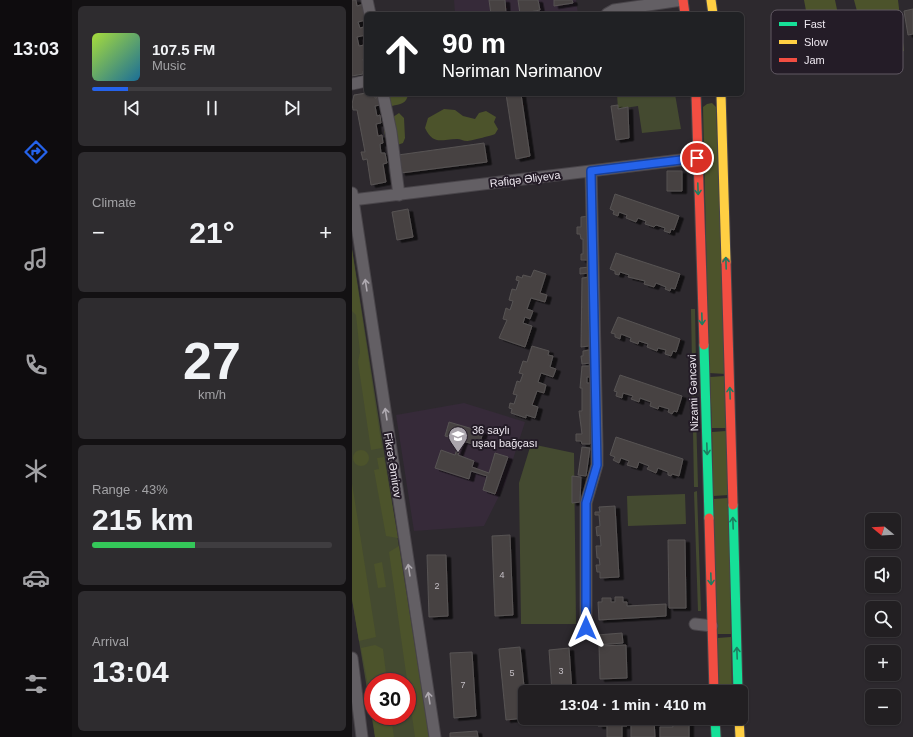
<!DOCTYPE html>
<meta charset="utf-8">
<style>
:root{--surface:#221f22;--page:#2e2c2f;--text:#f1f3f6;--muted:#a2a2a5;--line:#3f3d40;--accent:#2563eb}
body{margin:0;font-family:Arial,sans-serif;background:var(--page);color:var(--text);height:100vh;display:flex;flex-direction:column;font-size:15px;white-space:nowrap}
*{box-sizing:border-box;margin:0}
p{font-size:13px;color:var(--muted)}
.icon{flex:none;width:22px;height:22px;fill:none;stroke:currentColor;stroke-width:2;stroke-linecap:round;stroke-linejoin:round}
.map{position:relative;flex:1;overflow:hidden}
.details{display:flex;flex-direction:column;gap:6px;padding:6px;background:#131113;width:280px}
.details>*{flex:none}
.top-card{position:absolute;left:12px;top:12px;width:380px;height:84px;border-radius:6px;box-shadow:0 1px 3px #0004,0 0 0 1px var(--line);background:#202124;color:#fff;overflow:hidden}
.needle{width:26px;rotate:288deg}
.buttons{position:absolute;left:513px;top:513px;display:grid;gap:8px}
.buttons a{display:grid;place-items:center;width:36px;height:36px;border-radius:6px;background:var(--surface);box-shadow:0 1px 3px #0004,0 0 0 1px var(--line);font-size:20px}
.speed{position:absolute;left:12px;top:673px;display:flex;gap:8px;font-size:20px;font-weight:700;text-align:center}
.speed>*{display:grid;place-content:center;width:52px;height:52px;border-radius:50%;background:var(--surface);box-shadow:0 1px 3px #0004,0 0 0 1px var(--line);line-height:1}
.speed .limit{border:6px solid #d22;background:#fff;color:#111}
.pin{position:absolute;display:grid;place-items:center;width:34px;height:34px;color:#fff;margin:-17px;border:2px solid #fff;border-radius:50%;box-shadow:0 1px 4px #0007}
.me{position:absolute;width:44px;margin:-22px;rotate:0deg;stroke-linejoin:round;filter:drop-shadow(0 0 3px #0008)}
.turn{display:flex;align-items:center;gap:14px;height:84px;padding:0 12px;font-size:18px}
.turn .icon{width:52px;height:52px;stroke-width:2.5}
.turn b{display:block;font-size:28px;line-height:34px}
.big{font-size:30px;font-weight:800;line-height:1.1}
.details .card{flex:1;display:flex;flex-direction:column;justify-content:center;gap:6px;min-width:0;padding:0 14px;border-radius:6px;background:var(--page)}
.details .dial{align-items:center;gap:0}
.dial b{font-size:52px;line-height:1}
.song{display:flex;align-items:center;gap:12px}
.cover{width:48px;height:48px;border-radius:6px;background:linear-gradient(135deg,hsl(80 70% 55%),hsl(200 70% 35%))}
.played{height:4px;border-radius:2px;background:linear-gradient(90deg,var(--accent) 15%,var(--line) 15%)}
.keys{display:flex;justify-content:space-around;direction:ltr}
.heat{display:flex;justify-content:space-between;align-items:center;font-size:22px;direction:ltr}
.charge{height:6px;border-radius:3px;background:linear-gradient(90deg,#34c759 43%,var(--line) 0)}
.trip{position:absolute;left:166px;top:685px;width:230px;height:40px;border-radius:6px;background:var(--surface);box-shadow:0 1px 3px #0004,0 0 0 1px var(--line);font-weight:800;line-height:40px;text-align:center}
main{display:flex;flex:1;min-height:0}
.dock{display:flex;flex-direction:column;width:72px;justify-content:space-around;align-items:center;background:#0e0c0e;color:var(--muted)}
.dock .icon{width:28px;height:28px}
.dock .selected{color:var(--accent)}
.dock b{font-size:18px;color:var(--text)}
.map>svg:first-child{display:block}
.built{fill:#362a39}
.green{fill:#444a30;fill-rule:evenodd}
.forest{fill:#4c532b}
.building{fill:#474343;stroke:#575353;filter:url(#shadow)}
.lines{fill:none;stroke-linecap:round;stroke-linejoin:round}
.street-casing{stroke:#49454a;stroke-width:13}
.fast-casing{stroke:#49454a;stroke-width:11}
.slow-casing{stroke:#49454a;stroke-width:11}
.jam-casing{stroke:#49454a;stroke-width:11}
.street{stroke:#635f64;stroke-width:11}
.fast{stroke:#16e098;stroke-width:9}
.slow{stroke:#ffcf43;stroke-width:9}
.jam{stroke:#f24e42;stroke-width:9}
.oneway{stroke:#1d7e60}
.oneway2{stroke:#afaab1}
.route-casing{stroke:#184099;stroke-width:10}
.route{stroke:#2563eb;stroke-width:7}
.labels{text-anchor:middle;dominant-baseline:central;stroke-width:4;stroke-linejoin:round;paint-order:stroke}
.number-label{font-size:9px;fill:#c4bfc5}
.street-label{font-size:11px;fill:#eee8f0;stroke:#241c27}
.poi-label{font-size:11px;fill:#eee8f0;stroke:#241c27;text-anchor:start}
.key{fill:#241c27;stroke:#615963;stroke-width:1}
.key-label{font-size:11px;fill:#eee8f0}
</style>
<main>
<nav class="dock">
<b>13:03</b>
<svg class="icon selected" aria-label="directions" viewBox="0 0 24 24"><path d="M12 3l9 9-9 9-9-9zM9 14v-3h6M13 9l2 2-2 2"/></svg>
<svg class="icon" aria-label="music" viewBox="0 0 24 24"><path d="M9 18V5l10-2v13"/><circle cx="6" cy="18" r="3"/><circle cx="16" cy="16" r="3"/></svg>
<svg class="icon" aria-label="phone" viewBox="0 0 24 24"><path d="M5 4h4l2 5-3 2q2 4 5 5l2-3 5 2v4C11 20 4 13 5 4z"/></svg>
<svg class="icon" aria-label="climate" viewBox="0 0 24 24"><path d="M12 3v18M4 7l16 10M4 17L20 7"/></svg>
<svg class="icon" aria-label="car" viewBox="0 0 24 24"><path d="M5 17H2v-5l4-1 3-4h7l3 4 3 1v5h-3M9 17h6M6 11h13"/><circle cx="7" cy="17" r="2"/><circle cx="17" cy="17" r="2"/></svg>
<svg class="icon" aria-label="filters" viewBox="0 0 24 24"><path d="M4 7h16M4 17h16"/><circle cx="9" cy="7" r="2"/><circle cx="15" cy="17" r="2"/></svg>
</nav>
<section class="details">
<div class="card">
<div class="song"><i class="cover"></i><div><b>107.5 FM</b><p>Music</p></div></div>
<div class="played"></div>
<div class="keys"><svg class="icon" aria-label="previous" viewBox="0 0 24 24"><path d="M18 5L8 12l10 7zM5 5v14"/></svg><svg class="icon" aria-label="pause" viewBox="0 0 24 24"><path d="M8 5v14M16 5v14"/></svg><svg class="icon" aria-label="next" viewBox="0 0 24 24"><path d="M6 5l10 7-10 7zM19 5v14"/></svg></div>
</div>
<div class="card"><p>Climate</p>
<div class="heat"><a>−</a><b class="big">21°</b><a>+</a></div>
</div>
<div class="card dial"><b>27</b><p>km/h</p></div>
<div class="card"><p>Range · 43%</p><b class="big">215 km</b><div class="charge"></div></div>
<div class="card"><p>Arrival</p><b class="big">13:04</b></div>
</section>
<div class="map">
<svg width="561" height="737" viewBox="0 0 561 737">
<defs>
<filter id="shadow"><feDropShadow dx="4.5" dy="2.5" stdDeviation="0" flood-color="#0009"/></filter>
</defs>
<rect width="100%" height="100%" fill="#2d292e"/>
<!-- built -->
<path class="built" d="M102,0h122l2,14h-123z
M112,403l61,19 -20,62 -21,42 -70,5 -18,-116z"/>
<!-- green -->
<path class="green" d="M265,94h58l6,35 -39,4 -4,-27 -20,3z
M0,249l77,488h-54l-23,-138zM21,682h34v34h-34z
M339,309h4l1,55h-4z
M340,375h3l3,112h-4z
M179,444l43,9 2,171h-55l-2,-141z
M345,491l4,120h-3l-4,-119z
M333,494l1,30 -58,2 -1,-30z"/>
<!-- forest -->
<path class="forest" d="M452,0h31l13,62h-35l-3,-30z
M502,0h44l6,51 -37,7 -3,-21z
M33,94h23c-1,10 -8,10 -16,12z
M360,103l4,4 10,267 -17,-1 -6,-266 4,-3z
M92,109l11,1 8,6 12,3 4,-6 7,-2 10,6 -2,5 4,7 -3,5c-5,2 -25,7 -28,7 -4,0 -6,-2 -10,-2 -16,0 -23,7 -32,-11l3,-10z
M47,113l5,5 1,20 -2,5 -11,4 -5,-3 -3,-13v-8z
M0,250l30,198 -11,2 -13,-88 2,-10 -4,-37 -4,-4z
M373,376l1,52h-14l-2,-51z
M374,431l3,64 -16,1 -1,-64z
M1 458a8 8 0 1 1 16 0a8 8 0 1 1-16 0Z
M32,457l14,81 -12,-2 -12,-66 5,-1 -2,-11z
M0,483l24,154 -17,4 -7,-42z
M377,498l2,136h-14l-4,-135z
M47,546l30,191h-14l-26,-185z
M30,562l4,25 -8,1 -4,-24z
M379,637l1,55h-14l-1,-54z
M23,645l8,4 4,33h-14v8l-4,1 -8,-43z
M18,695h3v21h18l3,21h-19z"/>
<!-- building -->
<path class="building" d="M0,0h4l1,6 7,-2 2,10v6l-8,2 2,6 4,-1 2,8 -9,2 2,9 5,-1 2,14h-3l3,11 -3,1v3l-11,2z
M137,0h16l1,14h-15z
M166,0h20l2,10 -20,4z
M202,0h18l1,3 -19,3z
M561,9v25l-5,1 -4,-24z
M14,93l8,1 1,4 4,-1 1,8 -5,1 2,10 3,-1 1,8 -5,1 2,12 4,-1 1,8 -3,1 1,9h4l2,10 -4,1 3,18 -15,3 -4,-26 -4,1 -2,-8h4l-8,-42h-4l-1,-6 2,-9z
M154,94h15l9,62 -14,3z
M266,105v4l10,-2 1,31 -13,2 -5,-34z
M132,143l3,19 -86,11 -3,-18z
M315,171h15v20h-15z
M263,194l64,22 -5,14 -3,-1 -1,4 -6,-2 1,-3 -9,-3 -2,2 -9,-3 1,-3 -8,-3 -2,4 -10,-4 1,-3 -8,-3 -1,4 -5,-2 1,-3 -4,-2z
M56,209l5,28 -16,3 -5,-28z
M238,216v44h-9v-6h2v-15h-2l-1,-5h-3v-7h4v-10z
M264,253l64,21 -5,15 -4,-1 -1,3 -5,-2 1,-2 -10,-4 -2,4 -10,-3 1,-3 -17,-4 1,-2 -9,-3 -1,3 -4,-1v-3l-5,-2z
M238,267v6l-10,1v-6z
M182,270l12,4 -6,19 7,2 -2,7 -14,-4 -4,11 6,2 -3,8 -5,-2 -2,6 9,3 -7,21 -26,-9 8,-18 -4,-1 3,-11 4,2 3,-9 -4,-1 3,-11 4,1 3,-9 -3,-1 1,-4 5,2 1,-3 8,2z
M238,277l-1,69 -8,1 1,-69z
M266,317l62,22 -4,13 -3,-1 -2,5 -6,-2 1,-4 -8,-2 -1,3 -10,-4 1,-3 -9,-3 -1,3 -8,-3 1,-3 -10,-4 -1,5 -5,-2v-3l-4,-1z
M180,346l17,5 -1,4 5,1 -3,11 6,2 -3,8 -12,-4 -3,9 8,3 -2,8 -7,-2 -5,14 6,2 -3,11 -9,-3v3l-15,-5 1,-4 -3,-1 1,-5 4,1 3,-9 -4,-1 4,-13 3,1 3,-8 -4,-1 4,-12 4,1z
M237,350l1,13 -8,1 -1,-8h2v-5z
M230,366h8v11h-3v6h3v61h-8l-1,-3h-5v-7h6l-3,-23h3v-23h-2z
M268,375l62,21 -5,16 -3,-1 -2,3 -4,-2 1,-3 -10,-3 -1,3 -8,-3 1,-4 -11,-4 -1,4 -8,-3 2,-3 -10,-3 -1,5 -6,-2 1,-4 -3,-1z
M97,422l34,10 -4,14 -16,-5 -5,14 16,6 -2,6 17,6 6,-20 13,4 -13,37 -12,-4 4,-14 -16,-5 -2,8 -34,-11 6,-18 14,5 5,-15 -15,-4z
M264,437l67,22 -4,17 -7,-2 -1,2 -3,-1v-3l-10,-4 -2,5 -9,-4 2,-3 -10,-4 -2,6 -10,-3 2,-4 -8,-3 -2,5 -6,-3 2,-3 -5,-2z
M230,447l8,1 -4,28 -8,-1z
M220,476l9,1 -1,25 -8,1z
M263,506l4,71 -19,1v-6h-3l-1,-7h4l-1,-7h-2l-1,-12h5l-1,-11 -3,1 -1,-9 4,-1 -1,-11h-4v-3h5l-1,-5z
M158,535l3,80 -18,1 -3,-80z
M316,540h17l1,68h-17z
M75,555h19l2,61 -19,1z
M263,597h8v5h4v4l39,-2v12l-67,4 -1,-18h4v-4h9v4h4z
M270,633l1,10 -25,2 -1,-10z
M274,645l1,33 -27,1 -1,-33z
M168,647l5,49v22l-19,2 -7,-71z
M217,648l3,44h-20l-3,-42z
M120,652l4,64 -22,2 -4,-65z
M320,687h17v5h-17z
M246,718h29v8h-5v11h-15v-11h-9z
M320,718h17v6h-17z
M279,719h23l1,18h-24z
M320,724h17v13h-29v-10h13z
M125,731l1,6h-28v-4z"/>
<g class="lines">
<defs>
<path id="street" d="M15,0l3,14
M255,14l7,-4 68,-10
M0,84l14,-3
M31,94l8,38 8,63
M0,193l83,544
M0,200l345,-42
M343,624l17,2
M234,628v-125l11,-38v-19l-6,-275
M0,658l10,79"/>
<path id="fast" d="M352,345l5,173
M381,505l5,187
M363,718l1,19"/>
<path id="slow" d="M359,0l2,14
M369,94l5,168
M387,718l1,19"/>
<path id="jam" d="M331,0l2,14
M344,94l8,251
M374,262l7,243
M357,518l5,174"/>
</defs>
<!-- street casing -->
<use href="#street" class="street-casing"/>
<!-- fast casing -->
<use href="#fast" class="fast-casing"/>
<!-- slow casing -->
<use href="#slow" class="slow-casing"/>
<!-- jam casing -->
<use href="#jam" class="jam-casing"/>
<!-- street -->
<use href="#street" class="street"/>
<!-- fast -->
<use href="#fast" class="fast"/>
<!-- slow -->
<use href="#slow" class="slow"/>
<!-- jam -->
<use href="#jam" class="jam"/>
</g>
<!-- one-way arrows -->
<defs><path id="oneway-shaft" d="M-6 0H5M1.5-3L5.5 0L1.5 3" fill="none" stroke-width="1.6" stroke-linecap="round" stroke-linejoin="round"/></defs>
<g class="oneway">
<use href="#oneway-shaft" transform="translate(346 189) rotate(88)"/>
<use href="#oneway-shaft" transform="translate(374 263) rotate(-92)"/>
<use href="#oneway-shaft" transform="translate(350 319) rotate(88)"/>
<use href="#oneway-shaft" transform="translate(378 393) rotate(-92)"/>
<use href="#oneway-shaft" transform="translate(355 449) rotate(88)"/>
<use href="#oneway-shaft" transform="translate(381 523) rotate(-92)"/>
<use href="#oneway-shaft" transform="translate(359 579) rotate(88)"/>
<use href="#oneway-shaft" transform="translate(385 653) rotate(-92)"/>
</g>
<g class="oneway2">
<use href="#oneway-shaft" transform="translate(14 285) rotate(-99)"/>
<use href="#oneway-shaft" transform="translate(34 414) rotate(-99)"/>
<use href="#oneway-shaft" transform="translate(57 570) rotate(-99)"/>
<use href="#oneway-shaft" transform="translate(77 698) rotate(-99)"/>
</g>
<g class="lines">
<defs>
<path id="route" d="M234,628v-125l11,-38 -6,-294 106,-13"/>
</defs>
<!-- route casing -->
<use href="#route" class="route-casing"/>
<!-- route -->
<use href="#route" class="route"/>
</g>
<!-- icons -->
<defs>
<symbol id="school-pin" viewBox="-11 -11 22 30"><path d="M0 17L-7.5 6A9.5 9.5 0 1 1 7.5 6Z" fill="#aaa5ac" stroke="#241c27"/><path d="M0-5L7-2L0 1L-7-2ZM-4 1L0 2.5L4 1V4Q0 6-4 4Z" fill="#fff"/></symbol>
</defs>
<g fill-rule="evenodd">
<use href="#school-pin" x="95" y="425" width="22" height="30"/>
</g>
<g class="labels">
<!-- number labels -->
<g class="number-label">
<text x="150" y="575">4</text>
<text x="85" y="586">2</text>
<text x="209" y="671">3</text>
<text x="160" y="673">5</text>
<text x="111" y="685">7</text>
</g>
<!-- street labels -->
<g class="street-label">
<text transform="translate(173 179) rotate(-7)">Rəfiqə Əliyeva</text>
<text transform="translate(341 393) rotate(-92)">Nizami Gəncəvi</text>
<text transform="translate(41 465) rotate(81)">Fikrət Əmirov</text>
</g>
<!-- poi labels -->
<g class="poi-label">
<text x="120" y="430">36 saylı<tspan x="120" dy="13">uşaq bağçası</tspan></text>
</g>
</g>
<!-- legend -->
<rect x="419" y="10" width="132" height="64" rx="6" class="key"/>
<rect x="427" y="22" width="18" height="4" fill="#16e098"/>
<rect x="427" y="40" width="18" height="4" fill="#ffcf43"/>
<rect x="427" y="58" width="18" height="4" fill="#f24e42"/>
<g class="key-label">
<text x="452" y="28">Fast</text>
<text x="452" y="46">Slow</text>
<text x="452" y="64">Jam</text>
</g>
</svg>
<div class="buttons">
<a><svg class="needle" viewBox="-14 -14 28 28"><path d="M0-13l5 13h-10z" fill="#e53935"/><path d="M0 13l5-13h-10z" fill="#a2a2a5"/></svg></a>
<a><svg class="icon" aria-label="sound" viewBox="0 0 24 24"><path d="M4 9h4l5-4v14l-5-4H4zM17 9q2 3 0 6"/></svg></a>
<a><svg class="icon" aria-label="search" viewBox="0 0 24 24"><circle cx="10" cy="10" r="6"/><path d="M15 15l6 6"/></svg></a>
<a>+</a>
<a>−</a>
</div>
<div class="speed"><div class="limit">30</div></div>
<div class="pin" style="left:345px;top:158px;background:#d93025"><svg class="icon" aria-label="arrive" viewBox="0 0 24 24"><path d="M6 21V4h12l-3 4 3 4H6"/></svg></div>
<svg class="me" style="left:234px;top:628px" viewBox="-20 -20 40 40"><path d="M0-17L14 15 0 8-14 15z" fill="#2563eb" stroke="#fff" stroke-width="4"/></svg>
<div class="trip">13:04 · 1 min · 410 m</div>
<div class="top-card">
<div class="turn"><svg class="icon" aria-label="ahead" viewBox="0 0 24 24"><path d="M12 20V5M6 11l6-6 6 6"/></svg><div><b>90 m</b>Nəriman Nərimanov</div></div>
</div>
</div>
</main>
